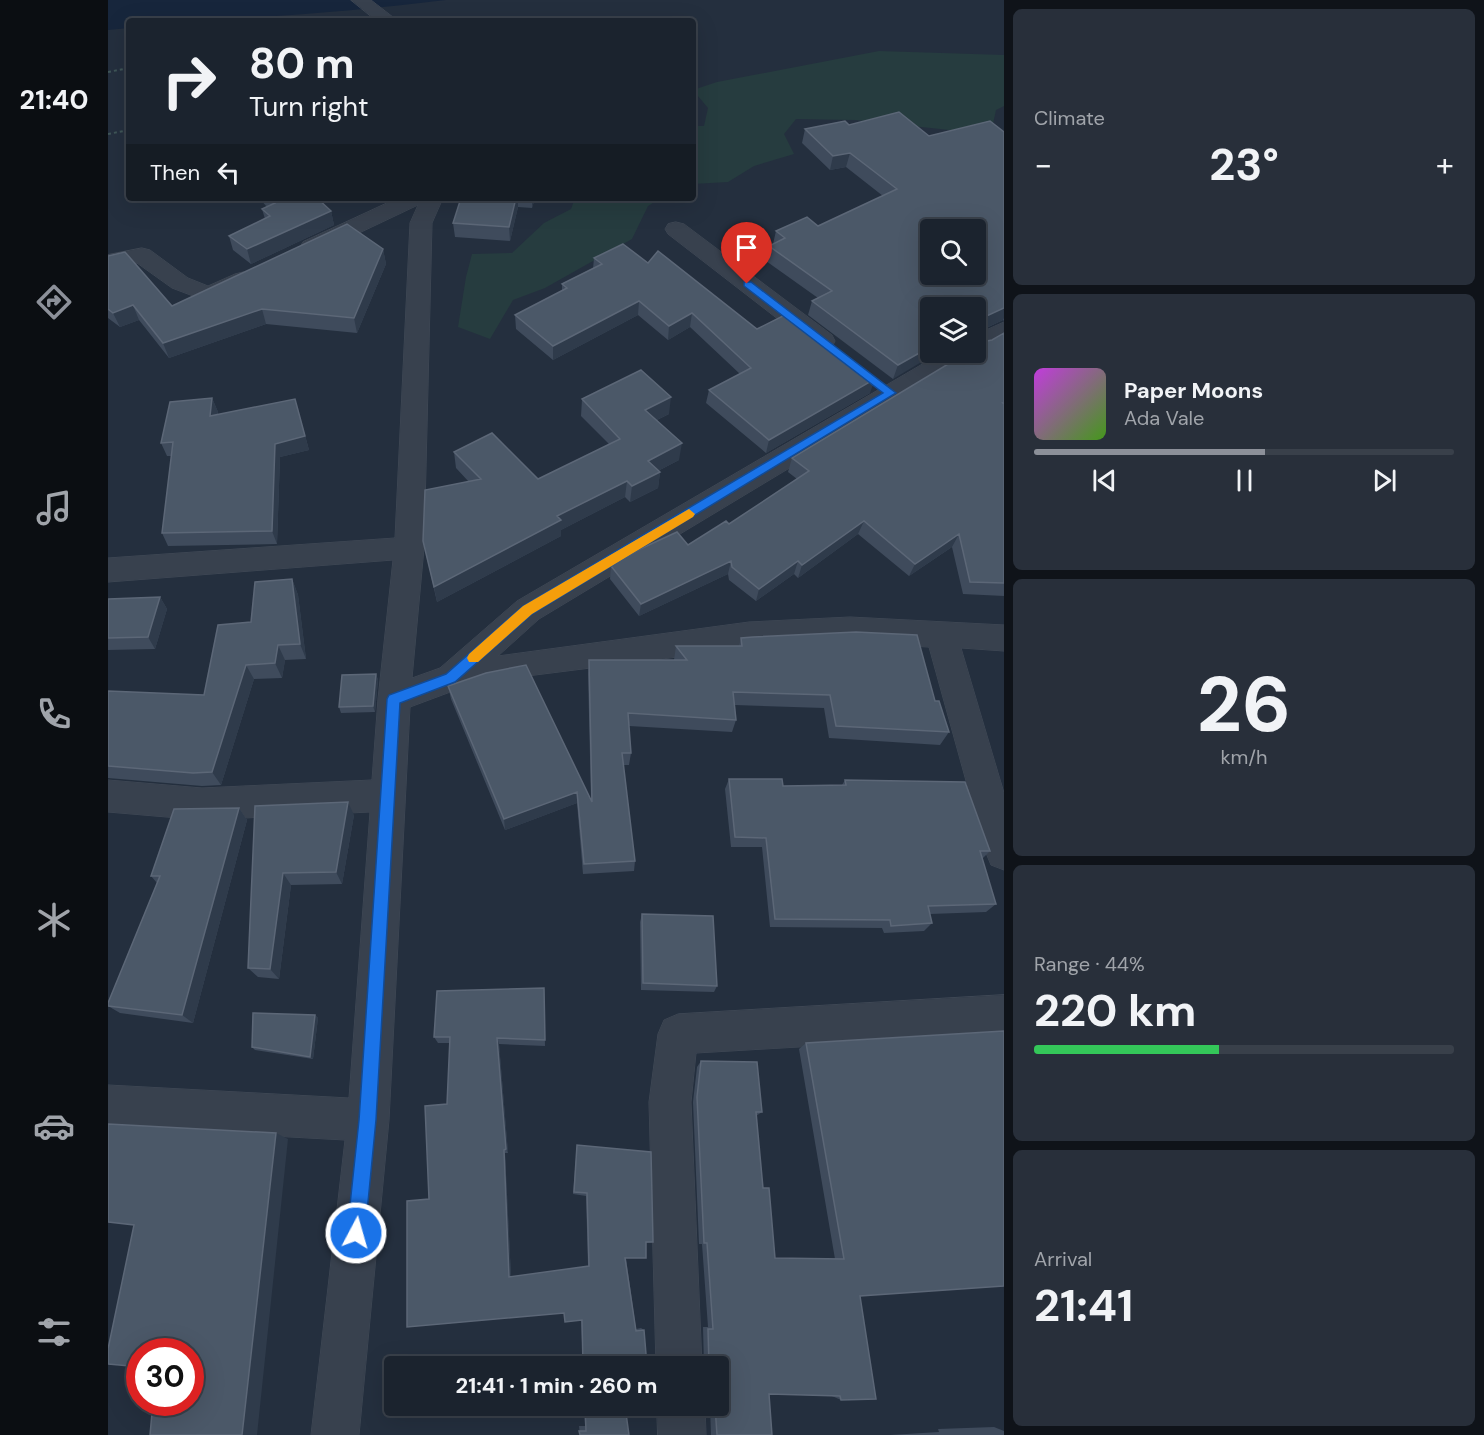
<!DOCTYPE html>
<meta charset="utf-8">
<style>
:root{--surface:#1b232e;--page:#282f3a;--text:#f1f3f6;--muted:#a0a4aa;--line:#39404a;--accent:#8c9099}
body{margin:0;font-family:"DM Sans",sans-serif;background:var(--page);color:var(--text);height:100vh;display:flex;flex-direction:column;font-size:22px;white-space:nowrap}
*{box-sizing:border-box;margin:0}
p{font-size:20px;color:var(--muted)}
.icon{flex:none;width:33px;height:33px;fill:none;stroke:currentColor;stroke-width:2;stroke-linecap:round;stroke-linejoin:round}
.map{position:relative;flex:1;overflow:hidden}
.panel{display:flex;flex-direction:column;gap:9px;padding:9px;background:#0f1319;width:480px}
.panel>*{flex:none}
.hud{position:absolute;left:18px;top:18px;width:570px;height:183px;border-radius:6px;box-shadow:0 6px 24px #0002,0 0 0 2px var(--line);background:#1b232e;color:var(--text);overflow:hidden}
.controls{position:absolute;left:812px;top:219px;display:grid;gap:12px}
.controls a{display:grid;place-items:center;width:66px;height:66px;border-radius:6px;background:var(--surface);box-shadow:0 6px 24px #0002,0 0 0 2px var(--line);font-size:30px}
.speed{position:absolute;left:18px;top:1338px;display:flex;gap:12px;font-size:30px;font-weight:700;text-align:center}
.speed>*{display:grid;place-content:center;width:78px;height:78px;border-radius:50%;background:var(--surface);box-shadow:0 6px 24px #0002,0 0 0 2px var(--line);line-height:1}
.speed .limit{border:9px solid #d22;background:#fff;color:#111}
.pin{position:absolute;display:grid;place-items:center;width:51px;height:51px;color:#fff;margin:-62px -26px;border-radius:50% 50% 50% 0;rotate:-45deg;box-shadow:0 0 6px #0007}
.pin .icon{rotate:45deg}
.me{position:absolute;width:66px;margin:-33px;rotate:6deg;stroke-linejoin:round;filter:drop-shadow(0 0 4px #0008)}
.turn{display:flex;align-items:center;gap:21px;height:126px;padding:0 24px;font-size:27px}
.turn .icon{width:78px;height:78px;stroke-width:2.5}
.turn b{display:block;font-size:42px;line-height:51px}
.then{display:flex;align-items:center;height:57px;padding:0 24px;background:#0003;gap:12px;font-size:22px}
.big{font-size:45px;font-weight:700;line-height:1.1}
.panel .card{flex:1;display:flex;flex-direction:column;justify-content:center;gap:9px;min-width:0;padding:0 21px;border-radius:9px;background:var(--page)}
.panel .dial{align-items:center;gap:0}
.dial b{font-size:78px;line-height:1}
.song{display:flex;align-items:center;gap:18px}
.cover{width:72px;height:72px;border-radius:9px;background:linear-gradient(135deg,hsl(290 70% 55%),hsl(100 70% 35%))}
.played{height:6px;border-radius:3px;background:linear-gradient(90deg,var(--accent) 55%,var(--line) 55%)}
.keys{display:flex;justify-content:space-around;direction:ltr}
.heat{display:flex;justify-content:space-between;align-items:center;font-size:33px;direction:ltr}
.charge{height:9px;border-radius:4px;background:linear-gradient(90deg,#34c759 44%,var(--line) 0)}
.trip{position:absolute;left:276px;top:1356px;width:345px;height:60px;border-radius:6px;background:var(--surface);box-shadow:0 6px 24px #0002,0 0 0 2px var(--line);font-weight:700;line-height:60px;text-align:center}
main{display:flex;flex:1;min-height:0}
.tabs{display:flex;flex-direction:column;width:108px;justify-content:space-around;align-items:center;background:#0b0e12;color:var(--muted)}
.tabs .icon{width:42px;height:42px}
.tabs .on{color:var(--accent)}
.tabs b{font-size:27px;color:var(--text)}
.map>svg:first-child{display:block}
.green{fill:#263c3f}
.water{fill:#17263c}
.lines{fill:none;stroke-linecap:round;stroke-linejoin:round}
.minor-casing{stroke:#414a57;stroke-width:1}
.path{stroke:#3f5557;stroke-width:2;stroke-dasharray:3 3;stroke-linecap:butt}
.minor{fill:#38414e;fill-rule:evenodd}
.wall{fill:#3f4b5c}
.shaded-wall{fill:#2f3b4b}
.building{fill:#4b5868;stroke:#5c6777;stroke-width:1.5;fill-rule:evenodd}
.route{fill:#1a73e8;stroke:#114b97;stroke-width:1.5}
.slow{fill:#f59e0b}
</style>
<main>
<nav class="tabs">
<b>21:40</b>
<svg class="icon on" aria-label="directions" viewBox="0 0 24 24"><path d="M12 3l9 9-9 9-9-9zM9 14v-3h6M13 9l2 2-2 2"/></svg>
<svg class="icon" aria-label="music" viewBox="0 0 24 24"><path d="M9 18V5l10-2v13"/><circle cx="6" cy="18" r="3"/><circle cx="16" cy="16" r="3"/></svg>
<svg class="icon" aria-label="phone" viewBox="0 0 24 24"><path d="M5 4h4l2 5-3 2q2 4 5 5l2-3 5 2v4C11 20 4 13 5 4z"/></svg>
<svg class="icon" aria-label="climate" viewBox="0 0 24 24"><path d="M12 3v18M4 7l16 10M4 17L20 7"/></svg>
<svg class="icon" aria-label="car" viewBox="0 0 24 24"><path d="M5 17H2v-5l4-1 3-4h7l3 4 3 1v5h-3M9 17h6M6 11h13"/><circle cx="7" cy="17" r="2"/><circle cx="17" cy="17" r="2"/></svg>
<svg class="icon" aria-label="filters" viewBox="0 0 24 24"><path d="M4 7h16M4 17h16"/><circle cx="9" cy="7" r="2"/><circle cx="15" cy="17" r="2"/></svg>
</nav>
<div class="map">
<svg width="896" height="1435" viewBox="0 0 896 1435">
<rect width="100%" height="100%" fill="#242f3e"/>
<!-- green -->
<path class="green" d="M771,51l125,4v51l-8,4 -3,14 -34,7 -104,-11 -59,-1 -12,15 10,20 -40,12 -26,16 -35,2v-58h11l4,-18 -15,-18 24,-8z
M467,198h86l-13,8 -16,33 -87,49 -32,12 -23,39 -32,-12 8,-50 6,-23 40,-1 32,-30 27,-14z"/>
<!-- water -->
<path class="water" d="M0,0h338c-105,13 -211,21 -317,21v7l-21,2z"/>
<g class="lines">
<defs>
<path id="minor" d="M243,0h20l27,21h-21z
M290,198h45l-11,25 -8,325 -12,130 28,-10 77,-67 426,-249h32v-17l29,-13v18l-20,12 -10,2 -2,4 -433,261 -41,37 251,-34 101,-5 154,8v26l-43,-3 43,145v77l-13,-5 -5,-12 -57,-206 -79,-4 -101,5 -222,28 -74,15 -43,16 -21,413 -30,315h-48l34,-295 -237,-13v-42l241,13 21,-286 -168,8 -94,-8v-32l94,8 170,-8 6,-81 15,-139 -285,22v-24l287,-20 15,-315 8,-18 -99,47 -8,2 -8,-2 -3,-5 3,-5z
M568,222l8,2 148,111 3,6 -3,6 -9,2 -9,-2 -146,-113 -3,-5 3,-5z
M34,248l8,2 38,28 20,8 27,-12 8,-2 8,2 4,5 -4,5 -42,18 -37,-14 -35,-25 -29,7v-15z
M896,995v40l-308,18 -5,49 11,264h-46l-7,-264 9,-68 6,-14 14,-6z
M549,1406h48l1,29h-48z"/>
</defs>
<!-- minor casing -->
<use href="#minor" class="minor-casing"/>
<!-- path -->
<path class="path" d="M0,72l21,-4
M0,134l21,-4"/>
<!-- minor -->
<use href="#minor" class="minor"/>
</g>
<!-- wall -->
<path class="wall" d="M741,125l80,11 75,-4v189l-1,-1 -23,11 -1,5 -4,9v-37l-82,71 -85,-64 4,-14 6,-3 -52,-37 3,-15 4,-2 3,-13 42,-5 65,-30 -37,-29 -16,3 -28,-27 3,-14z
M151,198h58l14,13 3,14 -83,39 -18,-14 -4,-14 36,-17 -3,-10 5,-2z
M353,198h74l-3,10 -14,-1 -8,34 -55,-4 -2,-14z
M275,249l3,15 -29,69 -91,-9 -97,34 -30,-38 -19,7 -12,-9v-62l64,50z
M486,258l54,5 109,66 113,64 -104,60 -60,-50 3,-13 31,-16 -50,-47 -22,13 -30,-25 -85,45 -37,-31 -1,-14 47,-24v-7l31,-15z
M896,333v263l-41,-2 -11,-47 -43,29 -51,-42 -60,44 -4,-4 -38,27 -27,-21 -1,-6 -89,42 -29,-37 1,-13 77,-21 41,-21 68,-45 -9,-7 4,-14z
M104,398l6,14v2l81,-1 10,37 -29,7 -3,87 -109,2 -6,-13 10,-77h-5l-6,-13z
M474,399l87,15 -12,6 22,40 -21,11 2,1 -2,16 -28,14 -5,-5 -64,33v6l-124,66 -14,-61 46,-59 -13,-14 -2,-16 84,27 71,-35 -28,-28z
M184,579l6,16 8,64 -21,1 -3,18 -28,1 -33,106 -19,1 -94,-8v-87l96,4 47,-73z
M52,597l7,12 -12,40 -47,1v-51z
M633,638l194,63 14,31 -9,13 -111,-7 -5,-30 -89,-3 1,15 -4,12 -103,-6 2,27 -2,12h-6l12,96 -1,10 -51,3 -6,-71 -72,27 -54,-131 -3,-13 143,114 -3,-126 1,-14h85l2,-14h63z
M268,674l2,6 -3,32 -34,1 -2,-6z
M621,779l54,7 59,-1 3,-5 145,71 -8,8 14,45 -10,8 -56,2 2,9 -8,8 -40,2 -2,-5 -112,-1 -8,-80h-31l-6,-58z
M147,806l99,9 -12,69 -51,1 -12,94 -21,-2 -10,-9z
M131,808l8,12 -54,203 -73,-10 -12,-7v-3l49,-120 -6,-7z
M534,914l75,72 -3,6 -73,-2 -1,-68z
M436,988l1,58 -46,-2 9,109h-3l6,124 77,-11 -2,-70 -13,-2 4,-49 76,97 -7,1 -20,15 10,71 5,-1 3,2 3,36h-64l-2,-46 -17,-7 -157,14 22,-128 18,-95 3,-61h-12l-4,-6z
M207,1015l3,3 -5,41 -58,-9 -3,-3z
M698,1043l54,253 -19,104 -9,-4 -63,-2 3,41h-61l-1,-29h8v-40h-14l-1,-39h5l-6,-83h-3l-6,-142 4,-35 4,-6 61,51 -6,4 7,72 12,70 60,1 -36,-210z
M476,1406h41l-45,29 -1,-9h6z
M886,1427l10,4v4h-114l49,-3 -1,-3z"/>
<!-- shaded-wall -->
<path class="shaded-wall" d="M742,153l-4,14 -16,3 3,-14z
M408,198h2v9l-8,34 -1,-14z
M424,198h3l-3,10z
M223,211l3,14 -83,39 -4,-15z
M275,249l3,15 -29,69 -3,-15z
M531,301l-1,14 -85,45v-14z
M25,305l6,15 -19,7 -7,-14z
M896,308v10l-1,2 -28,13 5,-14z
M154,309l4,15 -97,34 -6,-15z
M584,313l-2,14 -22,13 1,-14z
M822,347v5h8l-45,27 5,-14z
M767,379l-5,14 -104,60 3,-13z
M563,397l-2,17 -25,12 1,-16z
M104,398l6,14 -3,17 -5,-13z
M187,399l14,51 -29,7 -3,87 -5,-13 3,-87z
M574,443l-3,17 -33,17 2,-16z
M552,472l-2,16 -28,14 2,-16z
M519,481l-2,16 -64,33v6l-124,66 -3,-15 123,-71z
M756,521l-6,13 -60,44 4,-13z
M851,534l-7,13 -43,29 6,-12z
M623,561l-3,13 -89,42 2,-12z
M690,561l-4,13 -38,27 3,-12z
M184,579l6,16 8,64 -6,-15z
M52,597l7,12 -12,40 -7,-12z
M170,645l7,15 -3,18 -7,-15z
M138,665l8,14 -33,106 -9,-13z
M268,674l2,6 -3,32 -2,-6z
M469,792v11l-72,27 -1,-11z
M240,802l6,13 -12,69 -6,-12z
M131,808l8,12 -54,203 -11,-8z
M175,873l8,12 -12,94 -9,-10z
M207,1015l3,3 -5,41 -3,-2z
M389,1038l2,6 9,109 -2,-4z
M168,1133l12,6 -31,296h-15z
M396,1150l1,3 6,124h-2z"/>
<!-- building -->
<path class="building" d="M791,112l30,24 61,-15 14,11v176l-24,11 -1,17h-4v-28h-45v39l-32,18 -86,-64 20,-10 -63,-45 16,-8 -9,-7 31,-14 11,9 79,-37 -47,-36 -17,3 -28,-27 40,-8 4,4zM822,230h45v44h-45z
M161,198h48l14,13 -84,38 -18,-13 41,-20 -8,-7 13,-6z
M353,198h55l-7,29 -56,-4z
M239,224l36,25 -29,69 -92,-9 -99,34 -30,-38 -20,8 -5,-4v-53l17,-4 47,54z
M515,244l25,19 10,-12 99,78 32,-16 86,66 -106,61 -60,-50 42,-22 -59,-55 -23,13 -30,-25 -86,45 -38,-31 52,-27 -5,-4 40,-20 -8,-6z
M896,333v70h-1l1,1v179l-34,-1 -11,-48 -44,30 -51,-43 -62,44 -4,-4 -39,28 -27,-22 -1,-6 -90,43 -30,-38 27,-16 39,-18 11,13 38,-24 3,3 80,-53 -17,-13 176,-106h7v-3l5,-3 2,-4 10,-2z
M533,370l30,27 -26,13 37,33 -34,18 12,11 -28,14 -5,-5 -70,35 4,4 -127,67 -11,-46 2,-51 56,-11 -27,-27 38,-19 46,46 82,-40 -38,-40z
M104,398l-2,18 85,-17 10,37 -30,8 -3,87 -110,2 11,-91 -12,1 9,-41z
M184,579l8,65 -22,1 -3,18 -29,2 -34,107 -19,1 -85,-7v-75l96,4 14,-70 33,-3 4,-40z
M52,597l-12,40 -40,1v-39z
M748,632l61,3 18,66h4l10,31 -113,-6 -6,-31 -97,-3 3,28 -108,-7 3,40h-9l13,108 -51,3 -7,-72 -73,27 -56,-133 38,-13 40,-8 66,137 -3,-142h98l-11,-14h66l-1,-8 12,-1z
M268,674l-3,32 -34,1 3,-32z
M621,779h53l1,7 63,-1 -1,-5 120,2 25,69h-10l16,53 -68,2 4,17 -41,3 -1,-6 -115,-1 -9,-81 -31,-1z
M240,802l-12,70 -53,1 -13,96 -22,-1 7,-162z
M131,808l-57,207 -74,-9v-3l52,-127h-9l23,-67z
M534,914l71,2 4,70 -74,-3z
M436,988l1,52 -48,-2 9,111 -2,1 5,127 80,-11 -2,-73 -13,-1 3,-47 74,7 2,90h-7v16h-21l11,73 8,-1 3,36h-64l-1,-46 -17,2 -1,-9 -157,14v-126l22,-2 -4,-93 22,-2 3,-67h-16l3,-46z
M145,1013l62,2 -5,42 -58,-10z
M896,1031v255l-144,10 16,103 -35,1 -1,-4 -71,-2 3,41h-55l-2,-29h3v-40h-9l-1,-37h5l-6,-86h-3l-7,-146 4,-36 56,1 5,50h-6l7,76h6l6,70 69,1 -38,-216z
M0,1124l168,9 -34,302h-92l3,-33h37v-50h-50v15l-32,-3v-15l26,-124 -26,-3z
M477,1406h40l4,29h-49l-1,-4h7z"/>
<!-- route -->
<path class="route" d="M636,282h7l145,111 -364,221 -77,68 -55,21 -24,417 -11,113 -2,6 -7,3 -6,-3 -3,-6 12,-113 28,-421 2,-4 57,-21 77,-68 360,-213 -139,-107z"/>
<!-- slow -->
<path class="slow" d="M581,509l6,5 -2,3 -161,97 -54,48h-9l-2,-4 2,-4 54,-48z"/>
</svg>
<div class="controls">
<a><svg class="icon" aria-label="search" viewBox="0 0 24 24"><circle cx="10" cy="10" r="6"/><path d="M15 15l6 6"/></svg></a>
<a><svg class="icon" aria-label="layers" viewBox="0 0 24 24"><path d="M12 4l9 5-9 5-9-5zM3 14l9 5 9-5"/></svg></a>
</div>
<div class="speed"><div class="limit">30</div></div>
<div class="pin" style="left:639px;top:284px;background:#d93025"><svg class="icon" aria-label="arrive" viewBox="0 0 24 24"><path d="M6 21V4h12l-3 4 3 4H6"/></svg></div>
<svg class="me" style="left:248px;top:1233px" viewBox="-20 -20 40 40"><circle r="17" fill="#1a73e8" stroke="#fff" stroke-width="3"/><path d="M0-11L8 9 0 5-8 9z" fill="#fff"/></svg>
<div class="trip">21:41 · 1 min · 260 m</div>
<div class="hud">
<div class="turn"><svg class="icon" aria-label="right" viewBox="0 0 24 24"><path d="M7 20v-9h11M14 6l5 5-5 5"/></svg><div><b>80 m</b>Turn right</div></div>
<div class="then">Then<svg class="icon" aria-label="left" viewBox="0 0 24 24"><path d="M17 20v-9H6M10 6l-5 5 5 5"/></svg></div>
</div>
</div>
<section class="panel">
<div class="card"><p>Climate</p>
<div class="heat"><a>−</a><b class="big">23°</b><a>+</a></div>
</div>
<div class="card">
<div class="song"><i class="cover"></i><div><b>Paper Moons</b><p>Ada Vale</p></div></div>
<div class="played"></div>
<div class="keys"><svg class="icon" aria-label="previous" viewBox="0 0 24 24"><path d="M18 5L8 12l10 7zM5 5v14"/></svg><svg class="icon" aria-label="pause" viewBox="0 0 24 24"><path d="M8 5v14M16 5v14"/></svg><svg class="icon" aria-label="next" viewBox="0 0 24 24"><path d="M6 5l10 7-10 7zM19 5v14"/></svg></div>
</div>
<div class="card dial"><b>26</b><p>km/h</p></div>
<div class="card"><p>Range · 44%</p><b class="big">220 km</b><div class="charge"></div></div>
<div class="card"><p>Arrival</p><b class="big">21:41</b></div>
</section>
</main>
